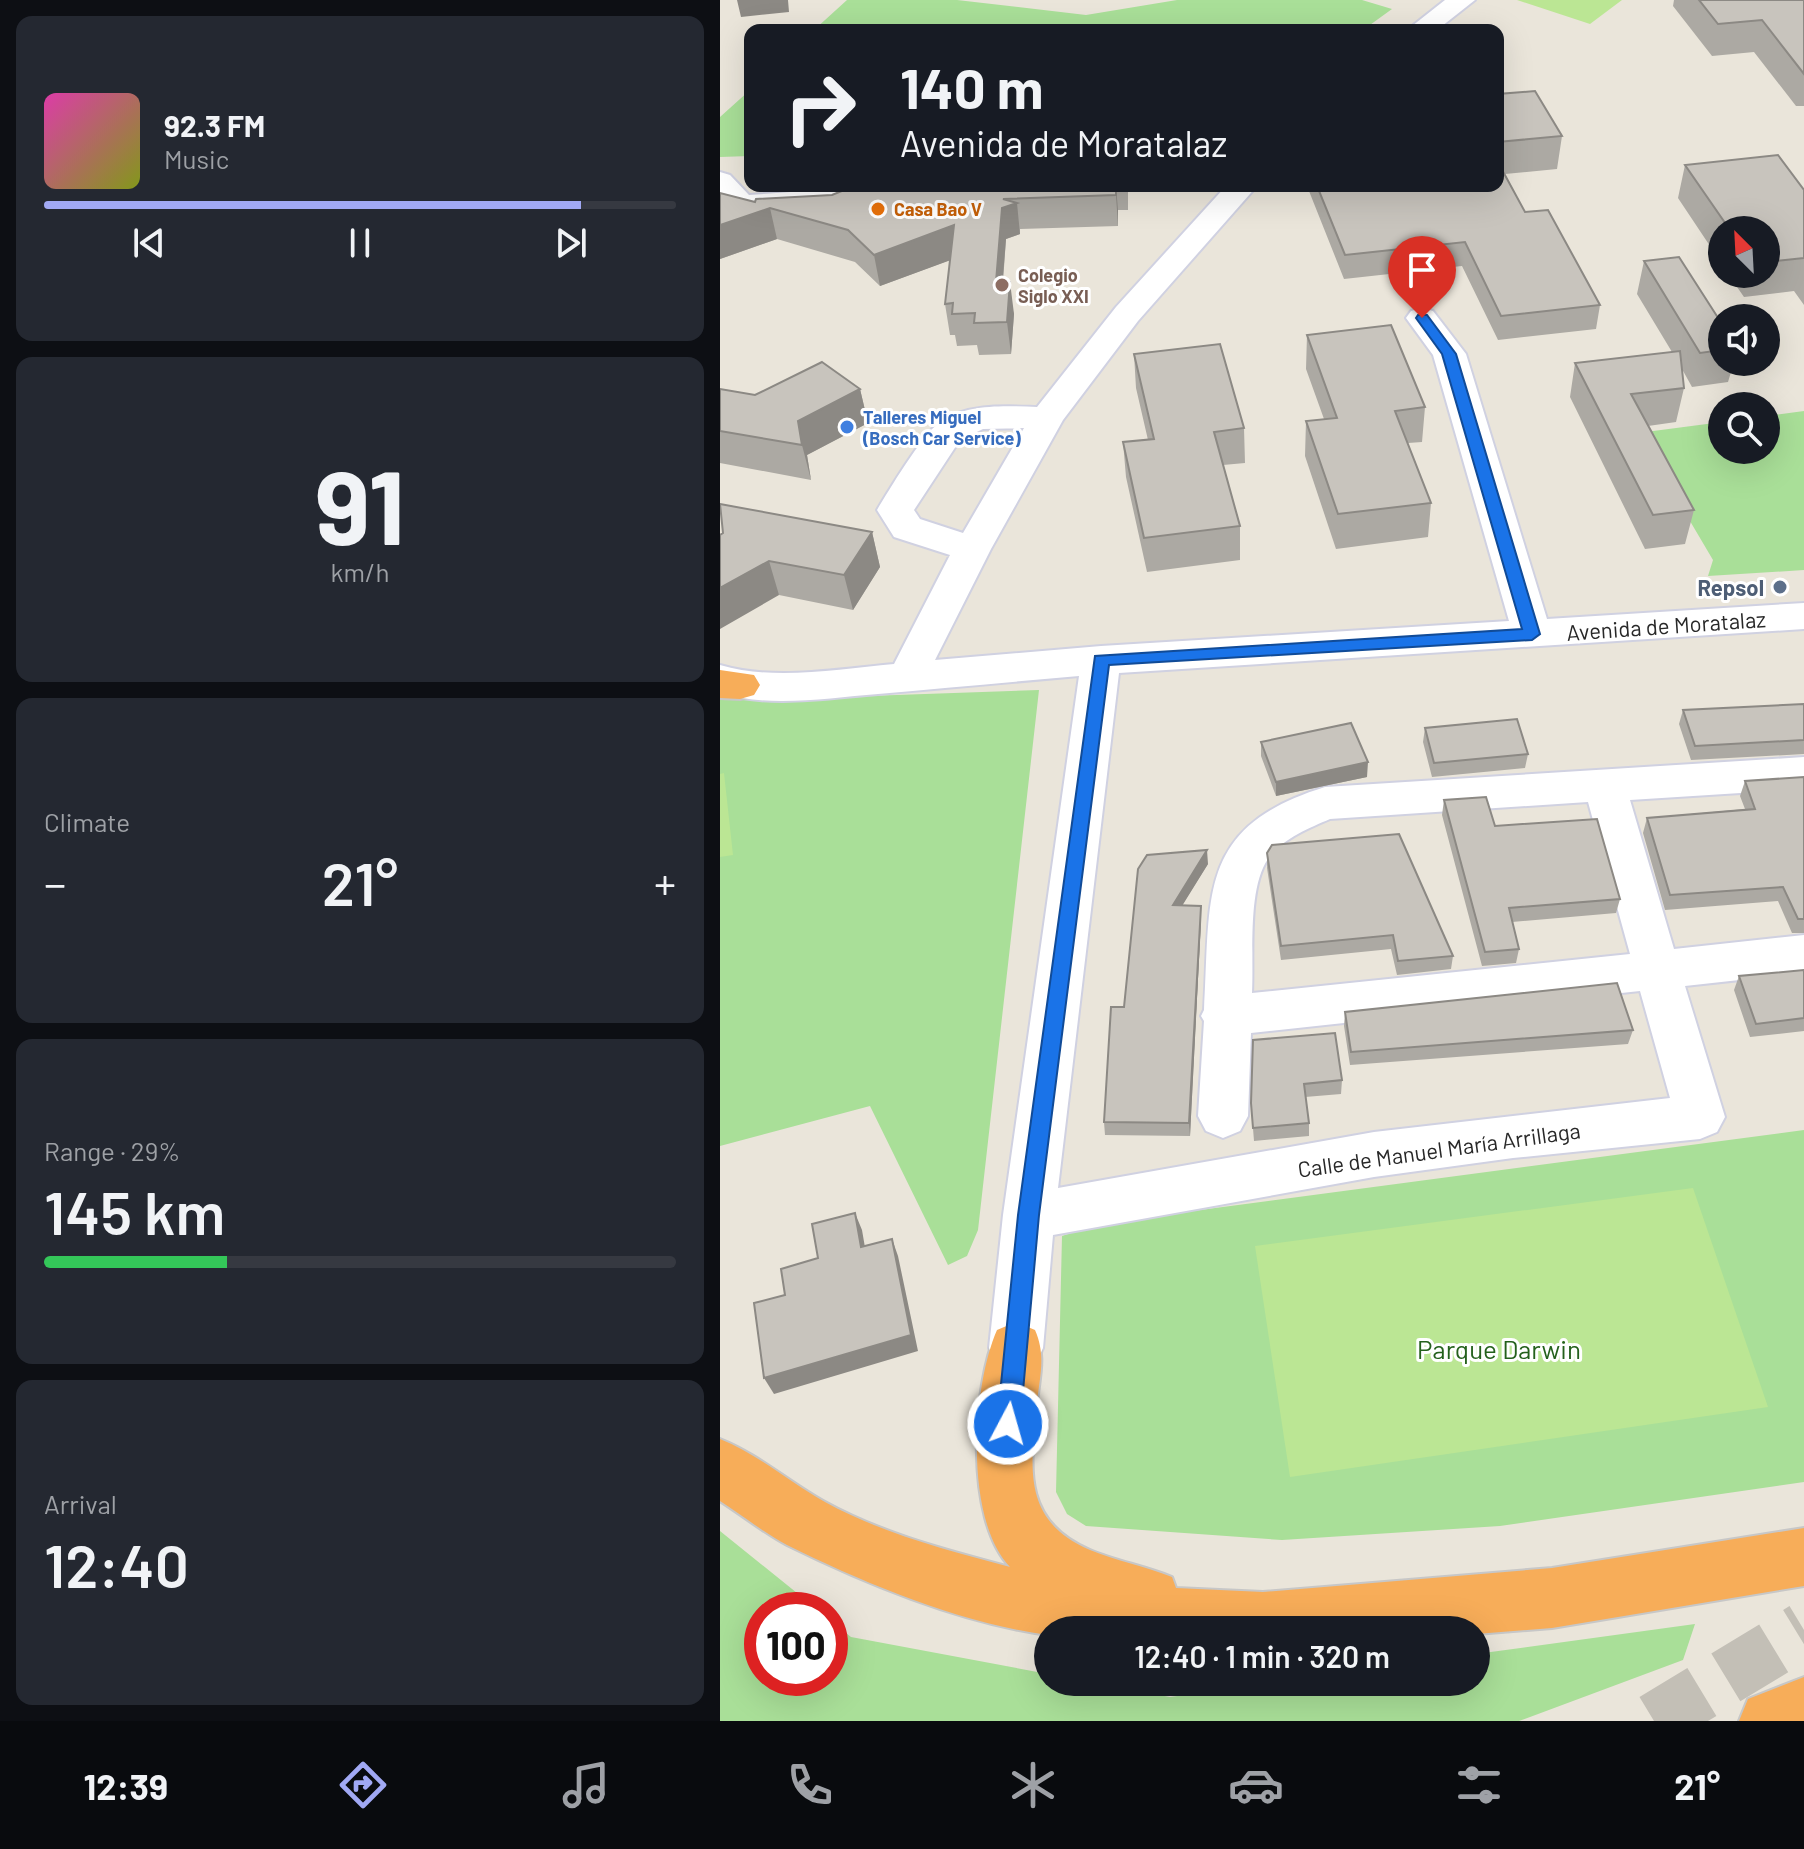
<!DOCTYPE html>
<meta charset="utf-8">
<style>
:root{--surface:#171b24;--page:#242831;--text:#f1f3f6;--muted:#9ea1a6;--line:#363941;--accent:#a1a9f4}
body{margin:0;font-family:Barlow,sans-serif;background:var(--page);color:var(--text);height:100vh;display:flex;flex-direction:column;font-size:30px;white-space:nowrap}
*{box-sizing:border-box;margin:0}
p{font-size:26px;color:var(--muted)}
.icon{flex:none;width:44px;height:44px;fill:none;stroke:currentColor;stroke-width:2;stroke-linecap:round;stroke-linejoin:round}
.map{position:relative;flex:1;overflow:hidden}
.details{display:flex;flex-direction:column;gap:16px;padding:16px;background:#0d0f14;width:720px}
.details>*{flex:none}
.top-card{position:absolute;left:24px;top:24px;width:760px;height:168px;border-radius:16px;box-shadow:0 8px 32px #0002;background:#171b24;color:var(--text);overflow:hidden}
.needle{width:52px;rotate:336deg}
.buttons{position:absolute;left:988px;top:216px;display:grid;gap:16px}
.buttons a{display:grid;place-items:center;width:72px;height:72px;border-radius:50%;background:var(--surface);box-shadow:0 8px 32px #0002;font-size:40px}
.speed{position:absolute;left:24px;top:1592px;display:flex;gap:16px;font-size:40px;font-weight:700;text-align:center}
.speed>*{display:grid;place-content:center;width:104px;height:104px;border-radius:50%;background:var(--surface);box-shadow:0 8px 32px #0002;line-height:1}
.speed .limit{border:12px solid #d22;background:#fff;color:#111}
.pin{position:absolute;display:grid;place-items:center;width:68px;height:68px;color:#fff;margin:-82px -34px;border-radius:50% 50% 50% 0;rotate:-45deg;box-shadow:0 0 8px #0007}
.pin .icon{rotate:45deg}
.me{position:absolute;width:88px;margin:-44px;rotate:6deg;stroke-linejoin:round;filter:drop-shadow(0 0 6px #0008)}
.turn{display:flex;align-items:center;gap:28px;height:168px;padding:0 24px;font-size:36px}
.turn .icon{width:104px;height:104px;stroke-width:2.5}
.turn b{display:block;font-size:56px;line-height:68px}
.big{font-size:60px;font-weight:600;line-height:1.1}
.details .tile{flex:1;display:flex;flex-direction:column;justify-content:center;gap:12px;min-width:0;padding:0 28px;border-radius:16px;background:var(--page)}
.details .dial{align-items:center;gap:0}
.dial b{font-size:104px;line-height:1}
.song{display:flex;align-items:center;gap:24px}
.cover{width:96px;height:96px;border-radius:12px;background:linear-gradient(135deg,hsl(320 70% 55%),hsl(70 70% 35%))}
.played{height:8px;border-radius:4px;background:linear-gradient(90deg,var(--accent) 85%,var(--line) 85%)}
.keys{display:flex;justify-content:space-around;direction:ltr}
.heat{display:flex;justify-content:space-between;align-items:center;font-size:44px;direction:ltr}
.charge{height:12px;border-radius:6px;background:linear-gradient(90deg,#34c759 29%,var(--line) 0)}
.trip{position:absolute;left:314px;top:1616px;width:456px;height:80px;border-radius:40px;background:var(--surface);box-shadow:0 8px 32px #0002;font-weight:600;line-height:80px;text-align:center}
.dock{display:flex;height:128px;justify-content:space-around;align-items:center;background:#090b0e;color:var(--muted)}
.dock .icon{width:56px;height:56px}
.dock .selected{color:var(--accent)}
.dock b{font-size:36px;color:var(--text)}
main{display:flex;flex:1;min-height:0}
.map>svg:first-child{display:block}
.green{fill:#a9df98}
.pitch{fill:#bbe694}
.lines{fill:none;stroke-linecap:round;stroke-linejoin:round}
.highway-tunnel{stroke:#c3bfb6;stroke-width:56;stroke-dasharray:56 28;stroke-linecap:butt}
.minor-casing{stroke:#d0d1e1;stroke-width:4}
.highway-casing{stroke:#c7c7c7;stroke-width:4}
.minor{fill:#fff;fill-rule:evenodd}
.highway{fill:#f7ad59;fill-rule:evenodd}
.wall{fill:#aca9a3}
.shaded-wall{fill:#8c8984}
.building{fill:#c8c4bd;stroke:#8c8984;stroke-width:2}
.route{fill:#1a73e8;stroke:#114b97;stroke-width:2}
.food-dot{fill:#e8710a;stroke:#fff;stroke-width:3}
.education-dot{fill:#8d6e63;stroke:#fff;stroke-width:3}
.shop-dot{fill:#3f7fe0;stroke:#fff;stroke-width:3}
.service-dot{fill:#5c6f8a;stroke:#fff;stroke-width:3}
.labels{text-anchor:middle;dominant-baseline:central;stroke-width:6;stroke-linejoin:round;paint-order:stroke}
.far-food-label{font-size:18px;font-weight:bold;fill:#c56008;stroke:#fff;text-anchor:start}
.far-education-label{font-size:18px;font-weight:bold;fill:#785e54;stroke:#fff;text-anchor:start}
.far-shop-label{font-size:18px;font-weight:bold;fill:#366cbe;stroke:#fff;text-anchor:start}
.service-label{font-size:22px;font-weight:bold;fill:#4e5e75;stroke:#fff;text-anchor:end}
.street-label{font-size:22px;fill:#282828;stroke:#fff}
.near-park-label{font-size:26px;fill:#24611c;stroke:#fff}
</style>
<main>
<section class="details">
<div class="tile">
<div class="song"><i class="cover"></i><div><b>92.3 FM</b><p>Music</p></div></div>
<div class="played"></div>
<div class="keys"><svg class="icon" aria-label="previous" viewBox="0 0 24 24"><path d="M18 5L8 12l10 7zM5 5v14"/></svg><svg class="icon" aria-label="pause" viewBox="0 0 24 24"><path d="M8 5v14M16 5v14"/></svg><svg class="icon" aria-label="next" viewBox="0 0 24 24"><path d="M6 5l10 7-10 7zM19 5v14"/></svg></div>
</div>
<div class="tile dial"><b>91</b><p>km/h</p></div>
<div class="tile"><p>Climate</p>
<div class="heat"><a>−</a><b class="big">21°</b><a>+</a></div>
</div>
<div class="tile"><p>Range · 29%</p><b class="big">145 km</b><div class="charge"></div></div>
<div class="tile"><p>Arrival</p><b class="big">12:40</b></div>
</section>
<div class="map">
<svg width="1084" height="1721" viewBox="0 0 1084 1721">
<rect width="100%" height="100%" fill="#eae5da"/>
<!-- green -->
<path class="green" d="M127,0h110l129,15 91,-15h185l30,9 -29,21h-549z
M30,90v66l-30,1v-40z
M1084,411v159l-96,6 5,-16 -75,-127 84,-11v28h44v-34z
M319,690l-61,540 -11,26 -19,9 -78,-159 -150,40v-452l62,5z
M1084,1130v352l-304,44 -218,14 -196,-14 -19,-12 -11,-22 6,-256 40,-13z
M0,1531l98,79h-56v68h68v-58l21,17 197,37v8h43l79,15 107,-15h199v-28l219,-30 -12,36 -164,61h-799z"/>
<!-- pitch -->
<path class="pitch" d="M797,0h105l-32,24z
M4,773l9,82 -13,2v-83z
M973,1188l75,219 -478,70 -35,-231z"/>
<g class="lines">
<!-- highway-tunnel -->
<path class="highway-tunnel" d="M934,1721l150,-91"/>
<defs>
<path id="minor" d="M725,0h30l-38,30h-30z
M0,172l10,3 19,20 128,-9 -24,18 -11,3 -101,6 -11,-3 -10,-11z
M506,186h31l-119,135 -75,99 -72,129 -56,111 166,-14 408,-25 -76,-266 -27,-37 5,-7 11,-3 11,3 33,43 81,265 257,-16v26l-685,44 -61,515 316,-56 296,-34 -30,-107 -389,42 -3,83 -8,15 -17,7 -17,-7 -8,-15 6,-95 -3,-5 3,-6c7,-115 -8,-183 121,-223l479,-30v32l-174,11 44,149 130,-14v38l-119,13 40,131 -8,15 -17,7 -187,19 -139,19 -321,58 -10,113 -8,18 -19,8 -19,-8 -8,-18 14,-133 76,-539c-67,6 -135,12 -201,18 -51,4 -109,14 -158,-1v-28c54,16 118,4 174,-1l56,-109 -56,-18 -17,-27c12,-20 45,-75 62,-87 27,-20 67,-17 98,-16l79,-100zM304,428l-61,105 -43,-14 -6,-9 46,-70 23,-11zM868,802l42,152 -378,39c2,-36 -5,-104 16,-134 14,-20 41,-31 62,-40z"/>
<path id="highway" d="M0,670l34,5 6,10 -6,10 -14,4 -20,-1z
M296,1322l19,8c11,25 5,45 2,72 -6,64 -17,118 53,148 26,11 55,16 82,27l4,11 87,4 289,-24 252,-40v58l-252,42 -76,6v-4h-428v5c-88,-12 -182,-51 -261,-90 -23,-12 -45,-30 -67,-44v-62c38,15 69,43 105,63 58,32 122,48 185,65 -46,-48 -38,-180 -13,-237z
M1084,1677v44h-65l9,-22z"/>
</defs>
<!-- minor casing -->
<use href="#minor" class="minor-casing"/>
<!-- highway casing -->
<use href="#highway" class="highway-casing"/>
<!-- minor -->
<use href="#minor" class="minor"/>
<!-- highway -->
<use href="#highway" class="highway"/>
</g>
<!-- wall -->
<path class="wall" d="M954,0h130v106h-8l-42,-54 -42,4 -39,-50z
M778,94l64,42 -5,33 -52,5 20,38 75,93 -4,24 -98,11 -36,-74 -118,13 -37,-93h191z
M965,165l119,25v115l-10,-14 -50,6 -16,-23h38v-44h-44v34l-44,-66z
M134,186h274v24h-10v16l-98,3v5l-14,5 -3,43 11,32 -3,40 -32,1 -2,-10 -20,1 -2,-11h-5l-5,-31 5,-44 -70,26 -25,-24 -78,-23 -57,20v-66l35,9 77,-7z
M924,261l78,63v38h12l-6,20 -36,5 -10,-18 2,19 -8,34 -28,4 46,84 -9,34 -40,5 -75,-152 5,-34 97,-11 -35,-58z
M587,335l118,72 -3,35 -14,1 23,60 -3,34 -92,12 -31,-93 1,-35 18,-2 -18,-50z
M414,354l110,74 1,35 -22,2 17,61v34l-93,12 -21,-95 -3,-35 25,-2 -12,-52z
M0,389l35,6 105,-6 8,34 -61,32 4,25 -91,-17z
M152,532l8,35 -27,43 -74,-15 -59,-60z
M1084,704v50l-113,6 -12,-36 4,-14z
M705,728l103,26 -3,14 -93,9 -9,-35z
M541,742l106,35 -91,19 -15,-40z
M1084,777v156h-12l-14,-32 -113,9 -22,-77 4,-15 98,-9 -5,-13 5,-15z
M724,800l51,26 125,73 -4,14 -104,9 7,27 -3,14 -34,3 -40,-151z
M547,853l186,103 -2,13 -54,6 -6,-26 -110,11 -14,-92z
M488,864l-26,41 19,1v14l-11,216 -85,-1 -1,-13 20,-115 14,-138z
M1084,970v61l-54,6 -16,-47 5,-14z
M625,1012l288,18 -5,14 -278,21 -6,-39z
M533,1040l89,40 -1,14 -36,3 4,26v13l-55,5 -3,-38z"/>
<!-- shaded-wall -->
<path class="shaded-wall" d="M17,0h51l1,12 -48,5z
M396,186l2,24v16l-2,-31z
M297,203l3,31 -14,5 -6,75 -4,-32 6,-74z
M50,208l7,31 -57,20v-34z
M234,225l5,32 -79,29 -6,-31z
M290,282l4,32 -3,40 -4,-32z
M140,389l8,34 -61,32 4,25 -9,-35 -4,-24z
M152,532l8,35 -27,43 -9,-35z
M49,561l10,34 -59,34v-41z
M648,762l-1,15 -91,19v-14z
M487,850l1,14 -34,55 -1,-14z
M481,906v14l-11,216 -1,-13z
M135,1213l7,17 6,35 -7,-18z
M172,1239l6,17 20,95 -144,43 -10,-16z"/>
<!-- building -->
<path class="building" d="M979,0h105v74l-42,-54 -44,4z
M815,91l27,45 -64,6v-48z
M1058,155l26,35v68l-38,4v-32h-36l-45,-65z
M778,166h2l25,46 23,-2 52,95 -99,11 -36,-74 -120,13 -28,-69h181z
M134,186h262v9l-113,4 14,4 -15,5 -6,74h14l-3,40 -33,1 1,-10 -23,1 1,-11 -8,1 9,-79 -80,30 -26,-25 -78,-22 -50,17v-32l35,9 1,-3 76,-4z
M959,257l43,67v26l-22,3 -56,-92z
M671,325l34,82 -30,4 36,92 -93,11 -32,-93 31,-3 -30,-83z
M500,344l24,84 -30,4 26,94 -96,12 -21,-96 31,-3 -20,-85z
M960,351l4,37 -53,6 63,116 -41,5 -78,-152z
M102,362l38,27 -62,32 4,24 -82,-14v-42l35,6z
M0,504l152,28 -28,43 -75,-14 -49,27v-53l3,-2z
M1084,704v36l-109,6 -12,-36z
M797,719l11,35 -94,9 -9,-35z
M631,723l17,39 -92,20 -15,-40z
M1084,777v142h-6l-15,-32 -113,8 -23,-77 108,-9 -10,-28z
M766,797l9,29 102,-7 23,80 -111,9 10,41 -34,3 -41,-152z
M679,834l54,122 -55,5 -5,-26 -112,11 -14,-93 5,-8z
M487,850l-34,55 28,1 -12,217 -85,-1 7,-115h13l14,-138 9,-14z
M1084,970v48l-48,6 -17,-48z
M897,983l16,47 -282,22 -6,-40z
M615,1033l7,47 -38,4 5,39 -56,5 -2,-25 2,-63z
M135,1213l6,34 31,-8 19,96 -147,43 -10,-75 31,-8 -4,-26 37,-11 -6,-34z"/>
<!-- route -->
<path class="route" d="M698,315h9l29,39 84,280 -8,6 -423,25 -70,550 -19,209 -4,8 -8,3 -8,-3 -3,-8 21,-209 77,-559 427,-27 -80,-275 -26,-36z"/>
<!-- markers -->
<circle class="food-dot" cx="158" cy="209" r="8"/>
<circle class="education-dot" cx="282" cy="285" r="8"/>
<circle class="shop-dot" cx="127" cy="427" r="8"/>
<circle class="service-dot" cx="1060" cy="587" r="8"/>
<g class="labels">
<!-- far-food labels -->
<g class="far-food-label">
<text x="174" y="209">Casa Bao V</text>
</g>
<!-- far-education labels -->
<g class="far-education-label">
<text x="298" y="275">Colegio<tspan x="298" dy="21">Siglo XXI</tspan></text>
</g>
<!-- far-shop labels -->
<g class="far-shop-label">
<text x="143" y="417">Talleres Miguel<tspan x="143" dy="21">(Bosch Car Service)</tspan></text>
</g>
<!-- service labels -->
<g class="service-label">
<text x="1044" y="587">Repsol</text>
</g>
<!-- street labels -->
<g class="street-label">
<text transform="translate(946 625) rotate(-4)">Avenida de Moratalaz</text>
<text transform="translate(719 1149) rotate(-8)">Calle de Manuel María Arrillaga</text>
</g>
<!-- near-park labels -->
<g class="near-park-label">
<text x="779" y="1348">Parque Darwin</text>
</g>
</g>
</svg>
<div class="buttons">
<a><svg class="needle" viewBox="-14 -14 28 28"><path d="M0-13l5 13h-10z" fill="#e53935"/><path d="M0 13l5-13h-10z" fill="#9ea1a6"/></svg></a>
<a><svg class="icon" aria-label="sound" viewBox="0 0 24 24"><path d="M4 9h4l5-4v14l-5-4H4zM17 9q2 3 0 6"/></svg></a>
<a><svg class="icon" aria-label="search" viewBox="0 0 24 24"><circle cx="10" cy="10" r="6"/><path d="M15 15l6 6"/></svg></a>
</div>
<div class="speed"><div class="limit">100</div></div>
<div class="pin" style="left:702px;top:318px;background:#d93025"><svg class="icon" aria-label="arrive" viewBox="0 0 24 24"><path d="M6 21V4h12l-3 4 3 4H6"/></svg></div>
<svg class="me" style="left:288px;top:1424px" viewBox="-20 -20 40 40"><circle r="17" fill="#1a73e8" stroke="#fff" stroke-width="3"/><path d="M0-11L8 9 0 5-8 9z" fill="#fff"/></svg>
<div class="trip">12:40 · 1 min · 320 m</div>
<div class="top-card">
<div class="turn"><svg class="icon" aria-label="right" viewBox="0 0 24 24"><path d="M7 20v-9h11M14 6l5 5-5 5"/></svg><div><b>140 m</b>Avenida de Moratalaz</div></div>
</div>
</div>
</main>
<nav class="dock">
<b>12:39</b>
<svg class="icon selected" aria-label="directions" viewBox="0 0 24 24"><path d="M12 3l9 9-9 9-9-9zM9 14v-3h6M13 9l2 2-2 2"/></svg>
<svg class="icon" aria-label="music" viewBox="0 0 24 24"><path d="M9 18V5l10-2v13"/><circle cx="6" cy="18" r="3"/><circle cx="16" cy="16" r="3"/></svg>
<svg class="icon" aria-label="phone" viewBox="0 0 24 24"><path d="M5 4h4l2 5-3 2q2 4 5 5l2-3 5 2v4C11 20 4 13 5 4z"/></svg>
<svg class="icon" aria-label="climate" viewBox="0 0 24 24"><path d="M12 3v18M4 7l16 10M4 17L20 7"/></svg>
<svg class="icon" aria-label="car" viewBox="0 0 24 24"><path d="M5 17H2v-5l4-1 3-4h7l3 4 3 1v5h-3M9 17h6M6 11h13"/><circle cx="7" cy="17" r="2"/><circle cx="17" cy="17" r="2"/></svg>
<svg class="icon" aria-label="filters" viewBox="0 0 24 24"><path d="M4 7h16M4 17h16"/><circle cx="9" cy="7" r="2"/><circle cx="15" cy="17" r="2"/></svg>
<b>21°</b>
</nav>
